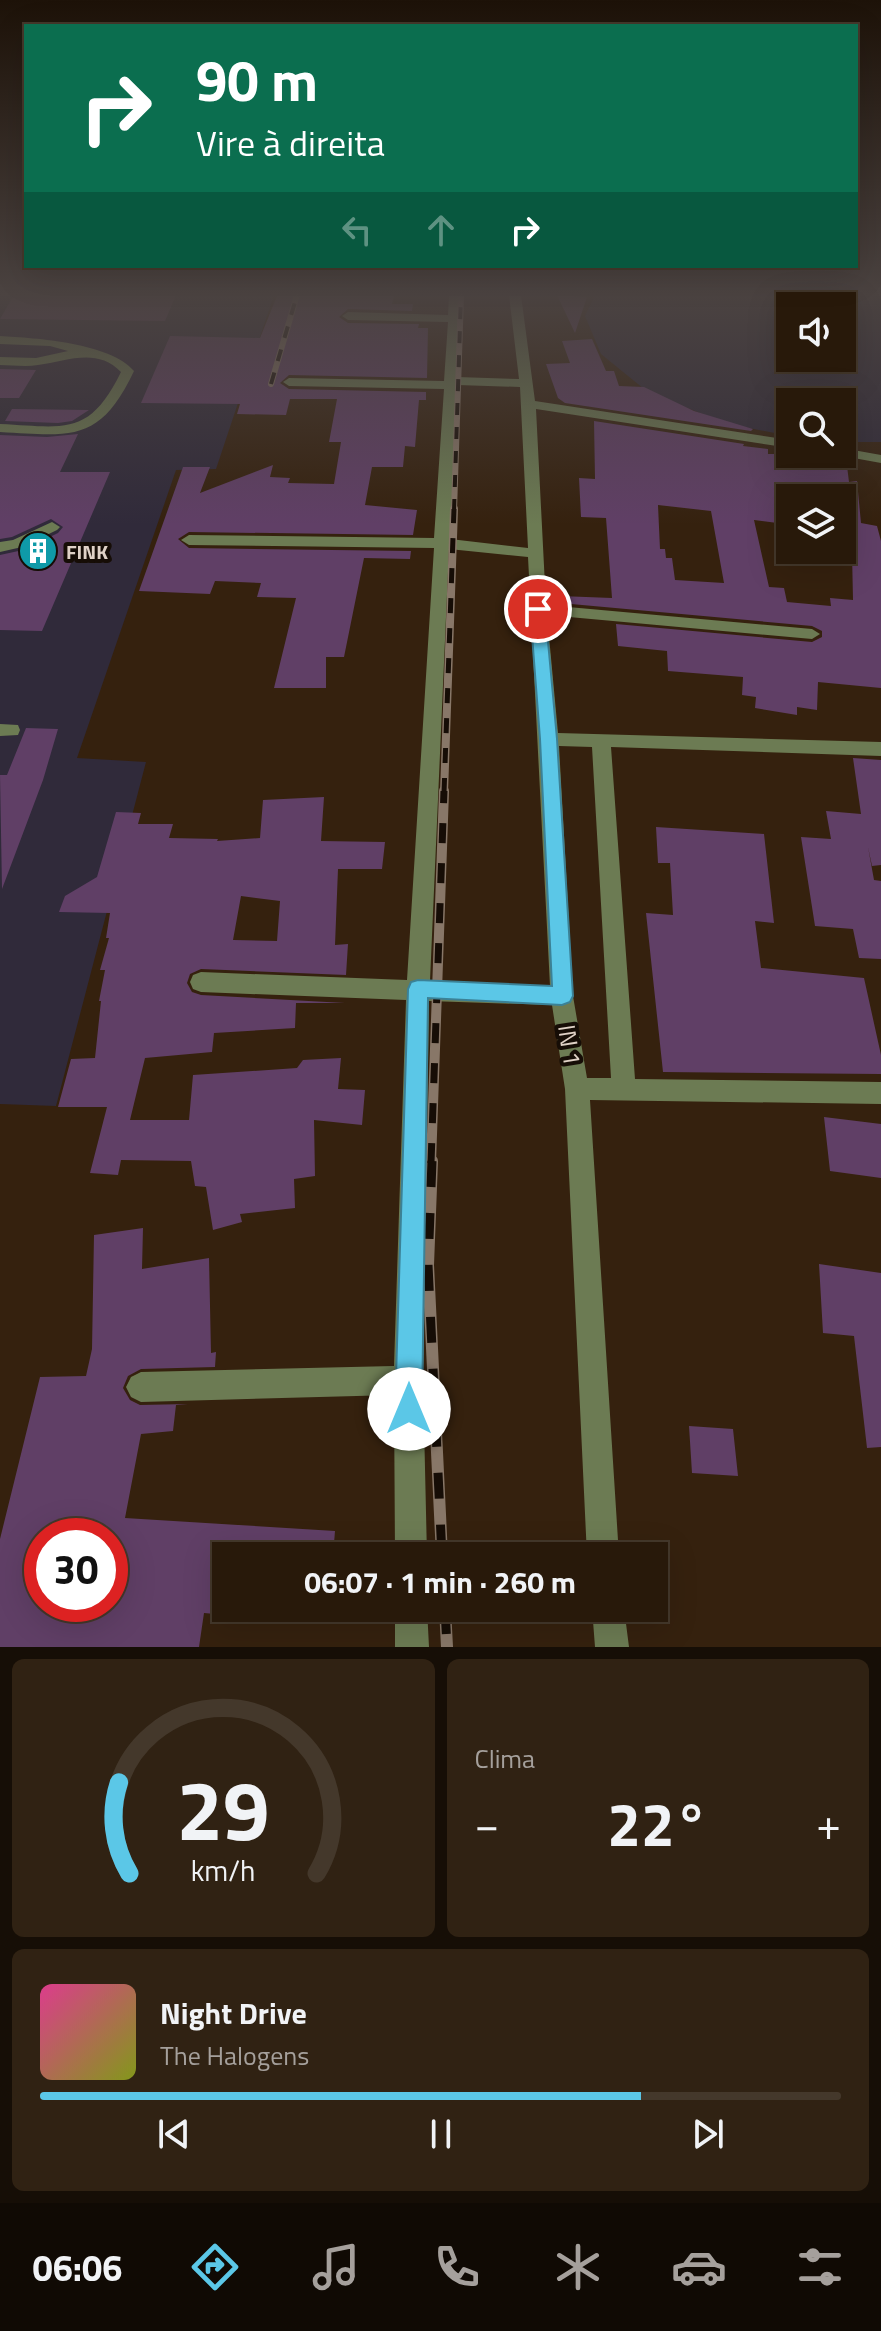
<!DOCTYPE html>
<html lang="pt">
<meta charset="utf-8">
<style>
:root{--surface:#28190a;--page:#302213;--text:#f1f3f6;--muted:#a5a09c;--line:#44382b;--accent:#5bc7e7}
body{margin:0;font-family:"Titillium Web",sans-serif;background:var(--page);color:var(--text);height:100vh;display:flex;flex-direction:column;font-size:30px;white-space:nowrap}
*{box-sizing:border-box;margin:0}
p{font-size:26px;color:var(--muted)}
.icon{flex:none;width:44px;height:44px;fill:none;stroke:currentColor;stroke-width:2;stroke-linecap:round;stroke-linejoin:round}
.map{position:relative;height:1647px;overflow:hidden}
.sheet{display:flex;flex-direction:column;gap:12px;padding:12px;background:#160e06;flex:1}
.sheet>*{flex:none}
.banner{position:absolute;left:24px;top:24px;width:834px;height:244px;border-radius:0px;box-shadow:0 8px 32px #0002,0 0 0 2px var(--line);background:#0b6e4f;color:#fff;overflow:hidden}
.controls{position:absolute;left:776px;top:292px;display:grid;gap:16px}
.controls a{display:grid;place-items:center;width:80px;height:80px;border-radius:0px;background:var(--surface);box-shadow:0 8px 32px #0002,0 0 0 2px var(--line);font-size:40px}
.speed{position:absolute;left:24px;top:1518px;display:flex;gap:16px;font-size:40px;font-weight:700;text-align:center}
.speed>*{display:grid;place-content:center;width:104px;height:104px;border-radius:50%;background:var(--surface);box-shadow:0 8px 32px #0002,0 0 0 2px var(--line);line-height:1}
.speed .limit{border:12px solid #d22;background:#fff;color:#111}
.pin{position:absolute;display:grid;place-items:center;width:68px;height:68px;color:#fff;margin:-34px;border:4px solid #fff;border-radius:50%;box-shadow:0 2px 8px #0007}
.me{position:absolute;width:88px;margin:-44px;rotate:0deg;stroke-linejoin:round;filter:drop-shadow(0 0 6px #0008)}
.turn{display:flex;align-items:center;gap:28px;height:168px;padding:0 40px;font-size:36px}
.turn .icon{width:104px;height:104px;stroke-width:2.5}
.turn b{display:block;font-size:56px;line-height:68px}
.lanes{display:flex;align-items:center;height:76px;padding:0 40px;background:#0003;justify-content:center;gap:40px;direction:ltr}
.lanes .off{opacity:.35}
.big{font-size:60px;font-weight:700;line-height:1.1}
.sheet .widget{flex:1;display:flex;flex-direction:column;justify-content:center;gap:12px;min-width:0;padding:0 28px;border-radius:12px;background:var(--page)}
.sheet .dial{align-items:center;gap:0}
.dial svg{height:208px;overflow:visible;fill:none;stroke:var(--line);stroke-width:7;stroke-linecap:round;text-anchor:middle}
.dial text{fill:var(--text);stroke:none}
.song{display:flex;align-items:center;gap:24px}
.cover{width:96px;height:96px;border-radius:12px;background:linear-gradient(135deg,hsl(330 70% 55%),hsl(70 70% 35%))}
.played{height:8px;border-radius:4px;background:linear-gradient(90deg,var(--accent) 75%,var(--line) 75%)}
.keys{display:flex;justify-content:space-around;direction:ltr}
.heat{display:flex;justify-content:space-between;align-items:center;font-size:44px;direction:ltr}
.sheet .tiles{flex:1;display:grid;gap:12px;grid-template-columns:1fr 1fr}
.widget:last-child{grid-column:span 2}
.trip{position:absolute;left:212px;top:1542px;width:456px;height:80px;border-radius:0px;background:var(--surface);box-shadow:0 8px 32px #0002,0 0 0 2px var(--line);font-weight:700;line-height:80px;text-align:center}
.tab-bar{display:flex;height:128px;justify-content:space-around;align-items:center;background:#100a04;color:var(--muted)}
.tab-bar .icon{width:56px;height:56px}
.tab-bar .selected{color:var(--accent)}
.tab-bar b{font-size:36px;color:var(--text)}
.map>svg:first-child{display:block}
.industrial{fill:#302a3a;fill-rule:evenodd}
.building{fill:#603f66;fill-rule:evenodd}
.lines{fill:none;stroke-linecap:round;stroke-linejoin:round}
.minor{fill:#6c7b53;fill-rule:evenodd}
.rail-far3-casing{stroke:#887768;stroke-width:6}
.rail-far2-casing{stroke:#887768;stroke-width:8}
.rail-far1-casing{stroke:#887768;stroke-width:10}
.rail-casing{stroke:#887768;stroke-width:12}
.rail-far3{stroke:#160d06;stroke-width:4;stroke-dasharray:12;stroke-linecap:butt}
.rail-far2{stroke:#160d06;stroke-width:5;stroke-dasharray:15;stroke-linecap:butt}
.rail-far1{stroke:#160d06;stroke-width:7;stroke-dasharray:20;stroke-linecap:butt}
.rail{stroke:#160d06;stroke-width:9;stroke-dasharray:26;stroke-linecap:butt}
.route{fill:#5bc7e7;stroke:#3b8196;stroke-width:2}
.labels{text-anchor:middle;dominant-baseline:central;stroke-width:8;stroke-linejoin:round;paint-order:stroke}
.far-poi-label{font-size:20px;font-weight:bold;fill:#e0d2c7;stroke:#160d06;text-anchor:start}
.street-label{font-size:24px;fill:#e0d2c7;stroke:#160d06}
</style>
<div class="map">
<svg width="881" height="1647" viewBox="0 0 881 1647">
<rect width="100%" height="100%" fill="#35210e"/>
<!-- industrial -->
<path class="industrial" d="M0,295h274l-58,174 -40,1 -99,288 69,4 -90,344 -56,-2z
M595,295h286v147h-39v-40h-52v34l-62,-12 -79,-31 -48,-39 -16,-38zM790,306h52v52h-52z"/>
<!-- building -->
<path class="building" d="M14,295h162l-11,26 -165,-2z
M389,295l5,1 -2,8h21l-1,7 -64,-2 -9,8 9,6 71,1 -1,4h10l-1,50 -138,-3 -9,8 9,6 137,3v8h-7l-4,47 -10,-1 -2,21h-31l-7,38 52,5 -4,25 -224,-3 -11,7 11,9 222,3 -1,8 -46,-1 -20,99h-18v31h-52l22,-90 -39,-1 4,-14 -46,-2 -5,13 -71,-3 44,-124h27l-10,26 73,-28 -3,12 20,1 -2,5 46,1 7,-42h-12l8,-43h-47l-4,16 -49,-1 3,-10 -99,-1 29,-67 90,2 17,-42z
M557,295l30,2 -12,36z
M592,339l14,32h8l5,15 25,1 50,24 59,18 -2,2 -186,-28 -7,-5 -12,-34 24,-1 -8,-22z
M0,369l36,1 -17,28h-19z
M12,409l77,1 -17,11 -14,2 -53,-2z
M594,421l150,23 -1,2 25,3v5h66l2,11 11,1 2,16 8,-1 4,42 16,3 4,15v147l-63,-6 -1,28 -20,-3v8l-42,-7 1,-11 -14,-2 1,-18 -75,-6 -1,-20 -49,-5 -2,-22 196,18 10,-5v-6l-10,-5 -252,-23v-7l52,2 -6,-80 -25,-1 -2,-39 16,1zM784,498h58v54l10,1 1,47 -23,-2 1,8 -44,-4 -3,-14 -15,-1 -15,-67 31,4zM658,505l53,6 13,72 -49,-3 -3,-22h-6l-1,-9h-5z
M78,434l-18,38h50l-68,159 -42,-1v-75l23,-5 35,-17 5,-6 -12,-8 -39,18 -12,2v-104l47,2z
M26,728l32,1 -15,51 -41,109 -2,-114h7z
M853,758l28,2v105l-9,1 -4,-19 6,33 7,1v78l-22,-1 -6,-29 -38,-3 -14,-89 30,2 -5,-28 35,3z
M324,797l-3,44 64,1 -3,27h-44l-3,76 13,-1 -2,31 -145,-6 -11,5 -3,9 5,9 9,3 144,8h-49l-1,25 -81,5 -2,19 -67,6 -15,62h59l4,-45 104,-7 6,-8 38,-2 -3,31 27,1 -3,35 -48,-5 1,56 -21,3 1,29 -55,6 2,8 -29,8 -7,-43 -11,-1 -4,-25 -70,-1 -3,15 -28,-2 17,-66h-49l13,-48 24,-1 6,-57h-2l6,-31h-5l9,-32h-3l4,-25 -51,-1 6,-16 32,-19 19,-65 25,1 -3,11h35l-4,14 49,1 -1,2 43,-3 3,-38zM241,896l39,5 -3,40 -44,-1z
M656,827l108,7 10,89 -19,-2 6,47 103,10 17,77v19l-218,-2 -17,-159 27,2 -3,-52h-12z
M824,1117l57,7v54l-51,-7z
M143,1228l-1,41 67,-11 2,95 5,-1 -1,15 -74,2 -13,7 -5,12 7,12 10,5 48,-1 -12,1 -3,26 -32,3 -16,84 210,13 -2,25h-107v59l-22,-2 -5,34h-199v-108l40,-162 46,-1 6,-27 2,-114zM42,1536h68v68h-68z
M819,1264l62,9v174l-14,1 -13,-112 -31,-3z
M689,1426l44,3 5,47 -46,-3z"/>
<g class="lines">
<!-- minor -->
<path class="minor" d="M449,295h12l-4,82 62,2 -10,-84h12l14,106 255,39v8l-254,-39 10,196 266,24 8,5 -8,5 -265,-24 11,118 323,9v14l-270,-9 24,332 246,3v22l-291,-4 29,456h-32l-22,-467 -13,-84 -123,-4 -6,379 4,176h-32l-1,-161 -253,7 -10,-5 -5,-10 5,-10 10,-5 253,-6 12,-366 -205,-8 -8,-3 -3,-7 3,-7 8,-3 206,8 27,-432 -245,-3 -8,-5 8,-5 245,3 10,-149 -155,-3 -6,-4 6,-4 155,3 4,-59 -100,-2 -6,-4 6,-4 100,3zM458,385l62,2 8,161 -78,-9zM449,549l79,8 22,429 -120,-5zM559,746l33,1 19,331h-24l-14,-82z
M0,336c36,2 111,7 134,35 -34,72 -62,65 -134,61v-8c65,3 89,13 121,-52 -24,-25 -54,-11 -83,-7 -12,2 -26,0 -38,0v-8l36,1 32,-7 -18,-5 -50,-2z
M842,448l39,7v8l-44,-8 5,-1z
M52,522l8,5 -3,3 -35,17 -22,5v-10l13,-2z
M0,724l18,1 2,5 -2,5 -18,1z
M395,1608h32l2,39h-34z
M592,1608h32l5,39h-34z"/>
<defs>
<path id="rail-far3" d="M271,384l26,-89
M454,511l7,-216"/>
<path id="rail-far2" d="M444,793l10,-284"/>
<path id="rail-far1" d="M431,1163l13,-372"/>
<path id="rail" d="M432,1161l-4,104 14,291
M445,1608l2,39"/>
</defs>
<!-- rail-far3 casing -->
<use href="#rail-far3" class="rail-far3-casing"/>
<!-- rail-far2 casing -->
<use href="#rail-far2" class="rail-far2-casing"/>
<!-- rail-far1 casing -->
<use href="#rail-far1" class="rail-far1-casing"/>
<!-- rail casing -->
<use href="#rail" class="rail-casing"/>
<!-- rail-far3 -->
<use href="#rail-far3" class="rail-far3"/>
<!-- rail-far2 -->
<use href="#rail-far2" class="rail-far2"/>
<!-- rail-far1 -->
<use href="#rail-far1" class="rail-far1"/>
<!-- rail -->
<use href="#rail" class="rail"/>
</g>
<!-- sky -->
<linearGradient id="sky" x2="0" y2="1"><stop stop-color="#1d1208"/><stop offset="0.56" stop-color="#4b4341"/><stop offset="1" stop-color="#4b4341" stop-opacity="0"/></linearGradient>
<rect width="881" height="525" fill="url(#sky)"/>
<!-- route -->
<path class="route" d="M538,604l7,5 12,130 16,257 -3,6 -8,3 -134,-7 -6,411 -4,10 -9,3 -10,-3 -4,-10 13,-420 3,-7 7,-2 134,6 -12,-247 -10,-130z"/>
<!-- icons -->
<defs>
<symbol id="building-disc" viewBox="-11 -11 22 22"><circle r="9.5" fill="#0f9aa8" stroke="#160d06"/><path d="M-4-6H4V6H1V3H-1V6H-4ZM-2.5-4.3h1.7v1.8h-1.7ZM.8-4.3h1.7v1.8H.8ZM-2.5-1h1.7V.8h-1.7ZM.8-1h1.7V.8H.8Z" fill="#fff"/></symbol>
</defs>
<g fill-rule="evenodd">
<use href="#building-disc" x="16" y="529" width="44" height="44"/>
</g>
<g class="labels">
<!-- far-poi labels -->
<g class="far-poi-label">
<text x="66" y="551">FINK</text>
</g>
<!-- street labels -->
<g class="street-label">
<text transform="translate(570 1045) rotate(81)">IN 1</text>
</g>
</g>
</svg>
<div class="controls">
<a><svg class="icon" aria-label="sound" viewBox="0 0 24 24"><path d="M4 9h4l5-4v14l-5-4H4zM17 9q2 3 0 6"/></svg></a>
<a><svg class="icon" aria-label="search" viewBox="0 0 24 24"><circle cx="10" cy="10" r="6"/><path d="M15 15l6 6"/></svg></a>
<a><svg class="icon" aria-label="layers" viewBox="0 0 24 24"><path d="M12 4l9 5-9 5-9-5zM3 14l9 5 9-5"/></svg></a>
</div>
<div class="speed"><div class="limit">30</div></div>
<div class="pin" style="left:538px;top:609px;background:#d93025"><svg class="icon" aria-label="arrive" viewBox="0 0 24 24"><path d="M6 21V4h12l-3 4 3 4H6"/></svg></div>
<svg class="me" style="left:409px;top:1409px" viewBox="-20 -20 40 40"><circle r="19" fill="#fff"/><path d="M0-13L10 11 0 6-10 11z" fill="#5bc7e7"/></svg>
<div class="trip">06:07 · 1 min · 260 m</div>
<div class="banner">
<div class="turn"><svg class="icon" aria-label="right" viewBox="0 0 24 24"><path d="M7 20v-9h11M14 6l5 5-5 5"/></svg><div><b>90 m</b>Vire à direita</div></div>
<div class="lanes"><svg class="icon off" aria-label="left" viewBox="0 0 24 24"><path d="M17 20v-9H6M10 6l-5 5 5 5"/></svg><svg class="icon off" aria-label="ahead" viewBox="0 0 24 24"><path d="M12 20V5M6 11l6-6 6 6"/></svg><svg class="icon" aria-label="right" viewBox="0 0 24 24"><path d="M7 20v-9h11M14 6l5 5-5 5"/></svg></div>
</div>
</div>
<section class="sheet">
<div class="tiles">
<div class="widget dial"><svg viewBox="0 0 100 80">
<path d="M14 69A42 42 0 1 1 86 69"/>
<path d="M14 69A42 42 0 0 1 10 34" stroke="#5bc7e7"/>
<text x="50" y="56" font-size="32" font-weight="700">29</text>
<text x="50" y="72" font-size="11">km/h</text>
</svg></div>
<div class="widget"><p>Clima</p>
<div class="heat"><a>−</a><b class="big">22°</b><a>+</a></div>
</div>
<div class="widget">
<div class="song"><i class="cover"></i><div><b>Night Drive</b><p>The Halogens</p></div></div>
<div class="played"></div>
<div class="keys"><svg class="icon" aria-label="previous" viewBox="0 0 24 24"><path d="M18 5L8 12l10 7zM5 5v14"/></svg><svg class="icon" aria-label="pause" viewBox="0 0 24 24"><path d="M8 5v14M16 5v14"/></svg><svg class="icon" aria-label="next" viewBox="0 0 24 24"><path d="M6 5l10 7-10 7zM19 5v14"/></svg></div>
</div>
</div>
</section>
<nav class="tab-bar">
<b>06:06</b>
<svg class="icon selected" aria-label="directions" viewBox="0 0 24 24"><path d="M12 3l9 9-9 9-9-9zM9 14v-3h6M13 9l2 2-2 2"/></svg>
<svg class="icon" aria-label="music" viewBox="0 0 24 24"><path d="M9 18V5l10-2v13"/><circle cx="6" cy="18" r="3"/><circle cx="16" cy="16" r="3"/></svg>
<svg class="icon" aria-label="phone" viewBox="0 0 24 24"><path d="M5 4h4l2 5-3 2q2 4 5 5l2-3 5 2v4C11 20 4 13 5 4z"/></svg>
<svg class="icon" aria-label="climate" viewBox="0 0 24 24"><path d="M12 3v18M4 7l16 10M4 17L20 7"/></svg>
<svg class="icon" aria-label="car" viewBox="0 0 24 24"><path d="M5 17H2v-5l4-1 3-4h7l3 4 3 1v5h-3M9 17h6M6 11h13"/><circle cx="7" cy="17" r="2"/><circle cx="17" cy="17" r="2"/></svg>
<svg class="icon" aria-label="filters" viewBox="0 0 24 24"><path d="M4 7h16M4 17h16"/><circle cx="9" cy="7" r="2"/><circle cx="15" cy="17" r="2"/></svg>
</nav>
